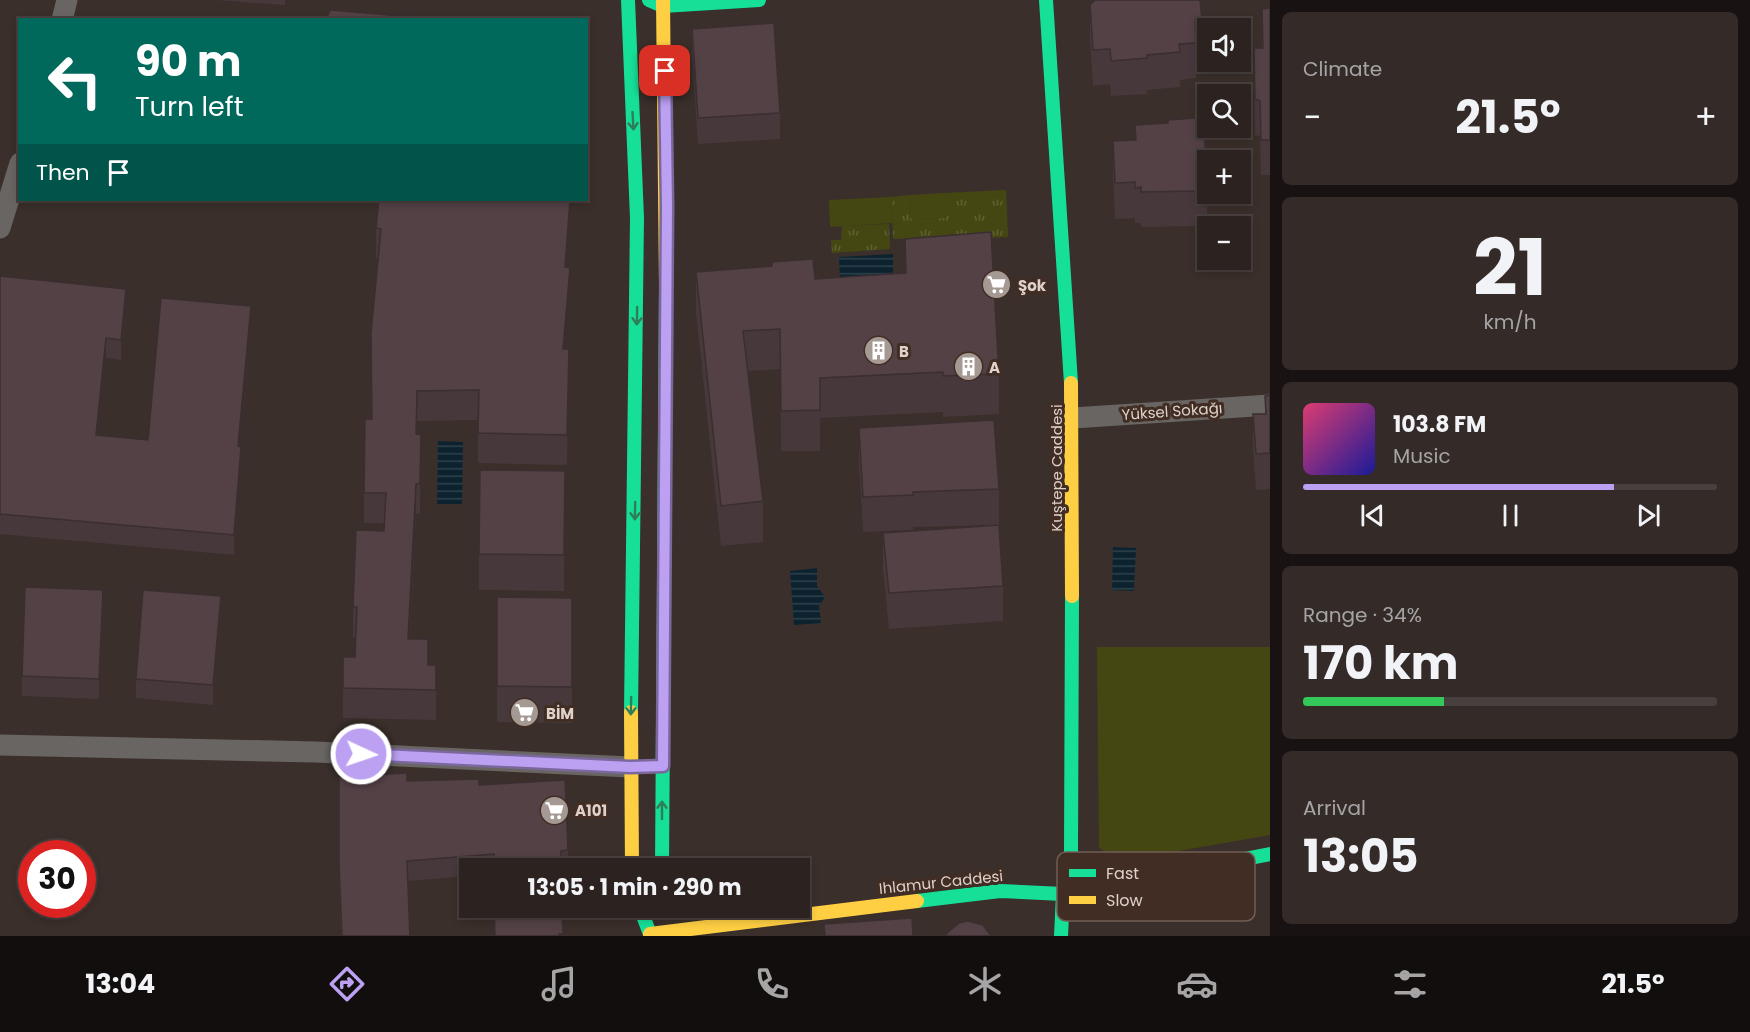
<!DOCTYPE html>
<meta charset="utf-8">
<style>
:root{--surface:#2c2320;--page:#342b29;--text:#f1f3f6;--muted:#a6a4a5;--line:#48403e;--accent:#bca0f2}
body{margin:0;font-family:Poppins,sans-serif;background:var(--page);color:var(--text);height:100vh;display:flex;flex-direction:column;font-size:22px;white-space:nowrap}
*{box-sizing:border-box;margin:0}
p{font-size:20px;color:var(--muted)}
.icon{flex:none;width:33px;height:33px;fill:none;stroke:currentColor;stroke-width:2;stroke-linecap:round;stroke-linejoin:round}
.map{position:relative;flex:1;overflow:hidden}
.panel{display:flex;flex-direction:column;gap:12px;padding:12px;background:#181312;width:480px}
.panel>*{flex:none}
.top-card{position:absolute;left:18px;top:18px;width:570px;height:183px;border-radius:0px;box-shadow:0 3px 9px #0003,0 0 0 2px var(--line);background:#00695c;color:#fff;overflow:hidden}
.buttons{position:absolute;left:1197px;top:18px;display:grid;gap:12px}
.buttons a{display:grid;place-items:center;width:54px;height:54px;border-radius:0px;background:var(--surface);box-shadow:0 3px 9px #0003,0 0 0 2px var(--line);font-size:30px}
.speed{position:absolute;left:18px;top:840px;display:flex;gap:12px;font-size:30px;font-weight:700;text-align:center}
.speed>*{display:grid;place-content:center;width:78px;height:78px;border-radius:50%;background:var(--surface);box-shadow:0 3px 9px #0003,0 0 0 2px var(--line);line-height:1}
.speed .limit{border:9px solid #d22;background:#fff;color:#111}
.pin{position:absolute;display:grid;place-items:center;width:51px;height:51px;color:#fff;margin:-26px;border-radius:12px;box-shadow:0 3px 9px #0006}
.me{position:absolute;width:66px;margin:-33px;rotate:93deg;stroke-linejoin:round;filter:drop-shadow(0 0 4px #0008)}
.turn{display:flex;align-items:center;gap:21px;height:126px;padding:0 18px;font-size:27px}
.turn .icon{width:78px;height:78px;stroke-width:2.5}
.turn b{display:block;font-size:42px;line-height:51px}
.then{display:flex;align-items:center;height:57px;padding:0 18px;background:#0003;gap:12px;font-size:22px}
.big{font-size:45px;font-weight:700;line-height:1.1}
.panel .widget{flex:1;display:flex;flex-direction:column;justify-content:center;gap:9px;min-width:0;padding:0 21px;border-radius:9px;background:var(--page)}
.panel .dial{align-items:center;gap:0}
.dial b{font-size:78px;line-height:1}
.song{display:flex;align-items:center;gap:18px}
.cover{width:72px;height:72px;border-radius:9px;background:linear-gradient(135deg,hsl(340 70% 55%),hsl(240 70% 35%))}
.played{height:6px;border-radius:3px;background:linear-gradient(90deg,var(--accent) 75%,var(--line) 75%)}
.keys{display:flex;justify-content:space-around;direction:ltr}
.heat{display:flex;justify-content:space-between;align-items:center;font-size:33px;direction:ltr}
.charge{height:9px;border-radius:4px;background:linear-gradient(90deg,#34c759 34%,var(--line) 0)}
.trip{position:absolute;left:459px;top:858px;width:351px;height:60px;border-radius:0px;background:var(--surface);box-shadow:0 3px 9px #0003,0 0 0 2px var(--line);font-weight:700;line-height:60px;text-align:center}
.menu{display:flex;height:96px;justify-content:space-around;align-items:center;background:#120e0d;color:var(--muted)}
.menu .icon{width:42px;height:42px}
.menu .on{color:var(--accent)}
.menu b{font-size:27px;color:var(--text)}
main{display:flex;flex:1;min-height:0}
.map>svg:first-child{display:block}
.grass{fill:url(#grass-tufts)}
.park{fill:#454713}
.water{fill:url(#water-rules)}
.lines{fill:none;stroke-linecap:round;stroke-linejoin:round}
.street{stroke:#696562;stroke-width:21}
.fast{stroke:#16e098;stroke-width:14}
.slow{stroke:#ffcf43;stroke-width:14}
.wall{fill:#47383c}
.shaded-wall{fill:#3a2e31}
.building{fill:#534146;stroke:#3a2e31;stroke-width:1.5}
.oneway{stroke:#2e7e58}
.route-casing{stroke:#7a689d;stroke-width:15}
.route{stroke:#bca0f2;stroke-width:10}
.labels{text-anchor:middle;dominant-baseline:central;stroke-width:6;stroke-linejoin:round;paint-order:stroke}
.poi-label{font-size:15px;font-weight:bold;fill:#dfd2cc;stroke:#412d23;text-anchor:start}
.street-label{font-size:15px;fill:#dfd2cc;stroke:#412d23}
.key{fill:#412d23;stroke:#705f56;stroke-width:1.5}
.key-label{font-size:16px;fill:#dfd2cc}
</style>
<main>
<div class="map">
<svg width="1270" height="936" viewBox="0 0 1270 936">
<defs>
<pattern id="grass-tufts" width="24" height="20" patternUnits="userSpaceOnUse" patternTransform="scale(1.5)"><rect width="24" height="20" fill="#454713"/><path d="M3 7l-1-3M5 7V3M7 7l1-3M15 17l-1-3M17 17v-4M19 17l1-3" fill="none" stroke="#5f6134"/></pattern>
<pattern id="water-rules" width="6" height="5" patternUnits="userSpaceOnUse" patternTransform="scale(1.5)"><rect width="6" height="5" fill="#0c232f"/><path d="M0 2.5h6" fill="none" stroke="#2f424c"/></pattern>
</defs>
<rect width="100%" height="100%" fill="#3a2f2a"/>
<!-- grass -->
<path class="grass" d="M1006,190l2,47 -89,4 -1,-3 -25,1 -1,-42 18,-2 1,24 33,-1v-25z
M889,224l1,25 -58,4 -1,-13h10l1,-14z"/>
<!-- park -->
<path class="park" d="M944,193l1,25 -34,1 -1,-24z
M892,197l1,26 -63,4 -1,-27z
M1097,647h173v188l-137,24c-11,-7 -24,-4 -34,-11z"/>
<!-- water -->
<path class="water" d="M893,254v28l-53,2 -1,-27z
M438,441l25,1 -1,62h-25z
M1113,547l23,1 -2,43 -22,-1z
M817,568v18l8,11 -6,9 2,17 -27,2 -4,-54z"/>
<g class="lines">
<!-- street -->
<path class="street" d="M62,20l5,-20
M0,228l20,-65
M1073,418l197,-13
M0,745l316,7 314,15"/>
<!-- fast -->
<path class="fast" d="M628,0l9,218 -6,494
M649,0l14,6 96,-6
M1046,0l25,383
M662,868l4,-581
M917,901l83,-10 63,3 207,-40
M640,908l10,26
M1061,936l2,-42 8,-41 1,-257"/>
<!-- slow -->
<path class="slow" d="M663,0l3,287
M1071,383l1,213
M631,712l1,156
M650,934l267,-33"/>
</g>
<!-- wall -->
<path class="wall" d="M216,0h69v5z
M1090,5l112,15v35l-6,1v22l-16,2v7l-33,3v4l-36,2 -1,-12 -17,2 -3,-46z
M1270,8v167h-9l-1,-39 -5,-1 -1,-87h8v-39z
M692,29l88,84v26l-82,5 -6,-90z
M1135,125l72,62v35l-11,1v3l-55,1v-4h-6v-5l-20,1 -2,-43v-35l22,-1z
M571,200v15l-4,52 3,31 -5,51 4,30 -2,86 -89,-2v-43l-61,1v13l4,31 -1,49h-4l-6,125 18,26h8v55l-93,-2v-30l12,-31 1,-20h-3v-30l31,-76v-8h-20v-30l8,-74 6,-160 -2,-1v-30z
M905,239l94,135v40l-56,3v-5l-123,6v33h-39l-1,-82 -32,2 15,130v41l-42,4 -25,-234v-40l119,7 90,-6z
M0,276l126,32 -5,52 -15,-2 -8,78 50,4 103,-114 -11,121 1,19 -7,89 -234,-21z
M1270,395v94l-14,1 -3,-40v-36h12v-18z
M859,428l140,61v36l-86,2v3l-50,2 -4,-68z
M565,507l-1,84 -85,-1v-36z
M883,533l120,53v35l-114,8 -6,-60z
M497,597l75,1v125l-75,-1z
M103,610l-4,89 -77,-3v-20z
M221,616l-8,89 -77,-7v-19z
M339,777l140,8 89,65v18h-98v8l-62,5 2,55h-69l-2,-53z"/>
<!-- shaded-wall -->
<path class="shaded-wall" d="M570,200h1v15l-6,82v-30z
M570,268v30l-7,81v-30z
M126,289v19l-5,52v-20z
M251,306v20l-13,140v-20z
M106,338v20l-10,97v-20z
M569,349v30l-2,86v-30z
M421,435v30l-1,49v-31z
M241,447v19l-7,89v-20z
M565,471v36l-1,84v-36z
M416,484v30l-8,155v-30z
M103,590v20l-4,89v-20z
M221,596v20l-8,89v-20z"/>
<!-- building -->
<path class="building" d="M1095,0h105l2,20h-7l1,23 -17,1 1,8 -33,3v3l-36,3 -1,-12 -17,1 -3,-45z
M1270,8v132h-9l-1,-39 -5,-2 -1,-51h9l-1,-39z
M330,10l118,10h-122z
M151,17l9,3h-10z
M774,23l6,90 -82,5 -6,-89z
M1196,118v4h8l3,65h-11v4l-55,1v-5l-6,1v-6l-20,1 -2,-42 23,-1 -1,-15 33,-2v-3z
M379,200h191l-5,67 5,1 -7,81h6l-2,86 -89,-2 1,-43 -62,1 -1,43 5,1 -1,48 -4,1 -8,155h20v26h8v25l-93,-2v-31h12l2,-50h-4l3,-77 28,1 2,-38h-22l1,-74h7l-1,-86 10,-104 -5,-1z
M991,232l8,142 -56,2v-4l-123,6v32l-39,1 -1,-82 -37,2 20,170 -42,5 -25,-234 76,-6v-4l41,-3 2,20 91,-6 -1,-34z
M0,276l126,13 -5,51 -15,-2 -10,97 52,5 13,-142 90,8 -13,140 3,1 -7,88 -234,-21z
M1270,395v58l-14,1 -3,-40h13l-1,-18z
M994,420l5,69 -86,3v3l-50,2 -4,-69z
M480,470l85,1 -1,84 -85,-1z
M999,525l4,61 -114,7 -6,-60z
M25,587l78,3 -4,89 -77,-3z
M143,590l78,6 -8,89 -77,-6z
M497,597l75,1v89l-75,-1z
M407,773v8l72,-2v6l86,-5 3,70 -7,1v17h-67v-14l-87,7 3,75h-68l-3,-72v-87z
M494,908h68l1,26h-4l1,2h-65z
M912,918l1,18h-88l-1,-12z
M968,921l15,4 8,11h-45l1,-3 12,-10z"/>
<!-- one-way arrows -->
<defs><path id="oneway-shaft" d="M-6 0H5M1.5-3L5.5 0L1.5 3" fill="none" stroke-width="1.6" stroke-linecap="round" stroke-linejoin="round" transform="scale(1.5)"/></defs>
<g class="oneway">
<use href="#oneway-shaft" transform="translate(633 121) rotate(87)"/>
<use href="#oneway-shaft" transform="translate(637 316) rotate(91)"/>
<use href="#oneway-shaft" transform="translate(635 511) rotate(91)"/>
<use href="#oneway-shaft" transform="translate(631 706) rotate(91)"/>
<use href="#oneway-shaft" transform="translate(662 810) rotate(-90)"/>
</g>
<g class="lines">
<defs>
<path id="route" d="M361,754l269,13 33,-1 4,-560 -2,-135"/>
</defs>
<!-- route casing -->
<use href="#route" class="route-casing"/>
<!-- route -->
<use href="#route" class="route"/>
</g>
<!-- icons -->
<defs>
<symbol id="supermarket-disc" viewBox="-11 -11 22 22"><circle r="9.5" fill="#a59993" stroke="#412d23"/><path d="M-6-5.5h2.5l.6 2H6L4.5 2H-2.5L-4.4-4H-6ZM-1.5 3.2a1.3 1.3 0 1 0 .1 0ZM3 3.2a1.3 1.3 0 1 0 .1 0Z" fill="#fff"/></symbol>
<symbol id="building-disc" viewBox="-11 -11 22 22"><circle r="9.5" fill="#a59993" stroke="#412d23"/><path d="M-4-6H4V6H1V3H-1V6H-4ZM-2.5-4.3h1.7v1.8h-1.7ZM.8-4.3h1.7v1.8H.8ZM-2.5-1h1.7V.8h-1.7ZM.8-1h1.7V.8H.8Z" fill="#fff"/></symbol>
</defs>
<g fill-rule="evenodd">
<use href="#supermarket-disc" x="980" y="268" width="33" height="33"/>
<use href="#building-disc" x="862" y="334" width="33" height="33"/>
<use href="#building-disc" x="952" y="350" width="33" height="33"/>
<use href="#supermarket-disc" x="508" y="696" width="33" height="33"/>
<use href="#supermarket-disc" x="538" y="794" width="33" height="33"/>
</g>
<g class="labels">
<!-- poi labels -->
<g class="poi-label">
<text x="1018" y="285">Şok</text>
<text x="899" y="351">B</text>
<text x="989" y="367">A</text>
<text x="546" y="713">BİM</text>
<text x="575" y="810">A101</text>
</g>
<!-- street labels -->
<g class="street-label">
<text transform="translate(1172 411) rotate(-4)">Yüksel Sokağı</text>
<text transform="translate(1056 468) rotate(-90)">Kuştepe Caddesi</text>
<text transform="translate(941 882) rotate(-6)">Ihlamur Caddesi</text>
</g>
</g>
<!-- legend -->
<rect x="1057" y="852" width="198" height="69" rx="9" class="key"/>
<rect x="1069" y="869" width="27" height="8" fill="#16e098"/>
<rect x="1069" y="896" width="27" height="8" fill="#ffcf43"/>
<g class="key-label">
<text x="1106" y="879">Fast</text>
<text x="1106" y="906">Slow</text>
</g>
</svg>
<div class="buttons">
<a><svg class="icon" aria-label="sound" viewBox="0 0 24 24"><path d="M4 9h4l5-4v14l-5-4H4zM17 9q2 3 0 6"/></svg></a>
<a><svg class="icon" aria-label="search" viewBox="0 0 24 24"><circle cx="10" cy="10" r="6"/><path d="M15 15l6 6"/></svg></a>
<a>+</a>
<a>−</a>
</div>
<div class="speed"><div class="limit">30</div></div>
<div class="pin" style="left:665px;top:71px;background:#d93025"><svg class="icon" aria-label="arrive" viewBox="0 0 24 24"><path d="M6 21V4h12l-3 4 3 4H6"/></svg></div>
<svg class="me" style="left:361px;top:754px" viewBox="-20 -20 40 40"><circle r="17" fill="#bca0f2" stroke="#fff" stroke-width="3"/><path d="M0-11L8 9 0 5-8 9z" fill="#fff"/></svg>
<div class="trip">13:05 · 1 min · 290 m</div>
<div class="top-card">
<div class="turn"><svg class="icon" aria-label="left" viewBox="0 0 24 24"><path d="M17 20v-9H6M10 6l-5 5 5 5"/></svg><div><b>90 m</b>Turn left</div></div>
<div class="then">Then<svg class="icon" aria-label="arrive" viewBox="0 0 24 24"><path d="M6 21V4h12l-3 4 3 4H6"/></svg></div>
</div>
</div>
<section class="panel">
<div class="widget"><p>Climate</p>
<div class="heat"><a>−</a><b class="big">21.5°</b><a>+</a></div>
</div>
<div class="widget dial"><b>21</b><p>km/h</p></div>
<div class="widget">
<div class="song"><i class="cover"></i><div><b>103.8 FM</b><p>Music</p></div></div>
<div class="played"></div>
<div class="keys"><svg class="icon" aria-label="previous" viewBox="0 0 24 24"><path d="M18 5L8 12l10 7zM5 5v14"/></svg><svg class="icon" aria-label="pause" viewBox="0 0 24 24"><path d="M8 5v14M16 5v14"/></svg><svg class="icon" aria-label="next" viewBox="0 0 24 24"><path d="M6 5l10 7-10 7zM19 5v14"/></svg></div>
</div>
<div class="widget"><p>Range · 34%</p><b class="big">170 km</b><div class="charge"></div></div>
<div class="widget"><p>Arrival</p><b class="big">13:05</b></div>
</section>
</main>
<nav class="menu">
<b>13:04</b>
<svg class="icon on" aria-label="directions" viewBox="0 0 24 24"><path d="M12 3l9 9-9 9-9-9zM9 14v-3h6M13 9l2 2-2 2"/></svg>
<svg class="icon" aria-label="music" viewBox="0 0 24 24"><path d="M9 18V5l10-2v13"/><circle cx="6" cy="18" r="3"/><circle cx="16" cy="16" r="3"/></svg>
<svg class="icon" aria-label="phone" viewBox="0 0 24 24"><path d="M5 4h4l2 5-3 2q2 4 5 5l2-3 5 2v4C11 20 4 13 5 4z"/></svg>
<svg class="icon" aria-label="climate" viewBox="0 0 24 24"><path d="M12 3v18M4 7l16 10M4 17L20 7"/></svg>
<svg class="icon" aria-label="car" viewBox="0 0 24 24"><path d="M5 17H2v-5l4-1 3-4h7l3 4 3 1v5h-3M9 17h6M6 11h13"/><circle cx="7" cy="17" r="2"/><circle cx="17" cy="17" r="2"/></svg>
<svg class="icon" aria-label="filters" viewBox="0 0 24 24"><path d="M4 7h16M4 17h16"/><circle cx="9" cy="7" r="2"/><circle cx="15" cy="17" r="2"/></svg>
<b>21.5°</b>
</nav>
